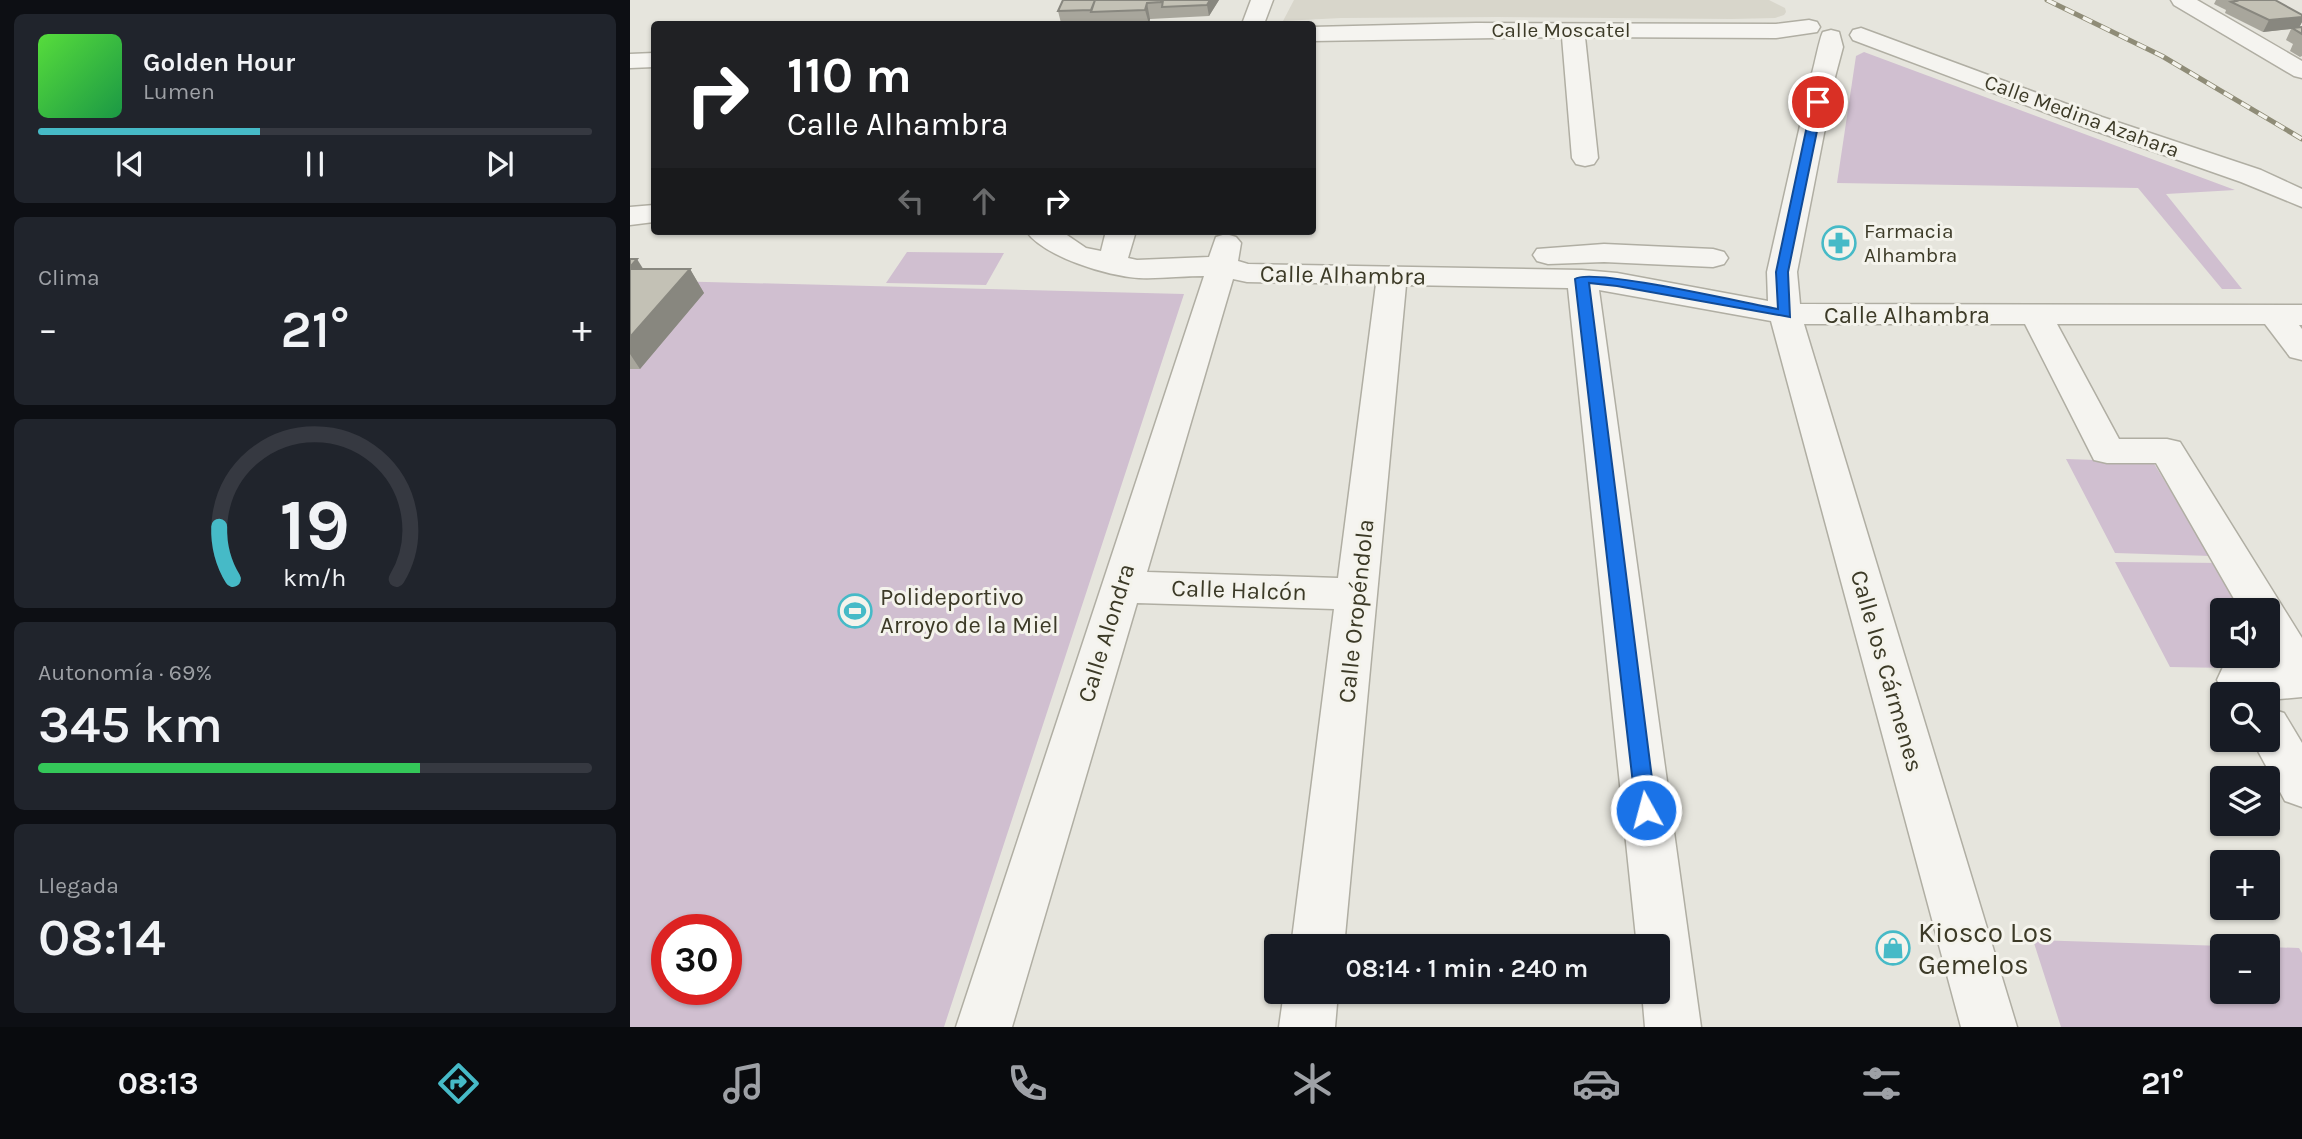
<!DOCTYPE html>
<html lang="es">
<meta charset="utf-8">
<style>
:root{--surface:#171b24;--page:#20242c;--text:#f1f3f6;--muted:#9ea1a6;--line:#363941;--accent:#46bac7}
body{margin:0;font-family:Karla,sans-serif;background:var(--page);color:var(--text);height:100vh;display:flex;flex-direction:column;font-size:26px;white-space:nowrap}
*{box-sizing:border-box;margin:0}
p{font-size:23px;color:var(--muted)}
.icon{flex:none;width:38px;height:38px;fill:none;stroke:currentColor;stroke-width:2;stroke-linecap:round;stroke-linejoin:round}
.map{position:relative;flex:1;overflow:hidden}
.drawer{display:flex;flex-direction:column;gap:14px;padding:14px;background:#0d0f14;width:630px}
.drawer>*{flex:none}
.guide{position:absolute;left:21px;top:21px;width:665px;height:214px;border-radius:7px;box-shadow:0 2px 5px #0004;background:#202124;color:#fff;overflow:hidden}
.buttons{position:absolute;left:1580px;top:598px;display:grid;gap:14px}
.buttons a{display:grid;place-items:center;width:70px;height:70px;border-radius:7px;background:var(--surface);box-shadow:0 2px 5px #0004;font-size:35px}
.speed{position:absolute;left:21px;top:914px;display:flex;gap:14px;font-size:35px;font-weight:700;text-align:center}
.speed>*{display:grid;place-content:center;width:91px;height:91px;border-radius:50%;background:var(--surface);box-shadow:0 2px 5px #0004;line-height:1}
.speed .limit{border:10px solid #d22;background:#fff;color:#111}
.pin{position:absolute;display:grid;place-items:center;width:60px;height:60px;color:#fff;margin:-30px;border:4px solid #fff;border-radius:50%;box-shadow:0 2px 7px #0007}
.me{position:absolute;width:77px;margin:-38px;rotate:353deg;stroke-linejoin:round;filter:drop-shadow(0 0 5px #0008)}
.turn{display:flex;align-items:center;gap:24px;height:147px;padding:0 21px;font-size:32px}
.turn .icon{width:91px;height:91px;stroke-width:2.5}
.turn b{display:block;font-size:49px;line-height:60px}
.lanes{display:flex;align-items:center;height:66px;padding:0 21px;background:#0003;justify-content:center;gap:35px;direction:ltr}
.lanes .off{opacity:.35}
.big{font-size:52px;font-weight:600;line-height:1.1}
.drawer .tile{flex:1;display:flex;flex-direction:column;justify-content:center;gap:10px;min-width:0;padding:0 24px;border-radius:10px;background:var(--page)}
.drawer .dial{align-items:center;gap:0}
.dial svg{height:182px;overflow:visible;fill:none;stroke:var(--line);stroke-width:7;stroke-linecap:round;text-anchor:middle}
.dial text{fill:var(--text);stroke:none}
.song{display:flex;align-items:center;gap:21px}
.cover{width:84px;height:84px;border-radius:10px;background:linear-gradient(135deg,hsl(110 70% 55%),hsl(140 70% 35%))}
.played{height:7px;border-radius:4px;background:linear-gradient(90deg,var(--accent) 40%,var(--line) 40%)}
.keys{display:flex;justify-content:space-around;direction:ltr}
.heat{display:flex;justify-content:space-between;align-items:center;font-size:38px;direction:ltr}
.charge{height:10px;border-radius:5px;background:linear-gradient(90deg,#34c759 69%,var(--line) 0)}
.trip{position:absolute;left:634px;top:934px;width:406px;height:70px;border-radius:7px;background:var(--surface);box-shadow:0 2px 5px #0004;font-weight:600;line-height:70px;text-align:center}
.menu{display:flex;height:112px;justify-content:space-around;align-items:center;background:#090b0e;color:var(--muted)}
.menu .icon{width:49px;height:49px}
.menu .current{color:var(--accent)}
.menu b{font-size:32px;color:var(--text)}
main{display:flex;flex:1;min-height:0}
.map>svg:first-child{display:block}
.built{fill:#d8d6cb}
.green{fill:#d0bfd0;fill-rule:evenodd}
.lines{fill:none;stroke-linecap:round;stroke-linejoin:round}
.minor-casing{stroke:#b0aea3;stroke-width:3}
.minor{fill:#f5f4f0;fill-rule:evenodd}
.rail-casing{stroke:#8f8c77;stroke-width:5}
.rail{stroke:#f4f3ec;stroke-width:3.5;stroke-dasharray:10;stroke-linecap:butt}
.wall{fill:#a8a69c}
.shaded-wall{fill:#88877f}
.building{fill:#c3c1b5;stroke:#88877f;stroke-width:2}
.route{fill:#1a73e8;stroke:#114b97;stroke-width:2}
.labels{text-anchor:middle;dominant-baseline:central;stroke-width:6;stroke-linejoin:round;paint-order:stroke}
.far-street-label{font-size:21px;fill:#3c3a27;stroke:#f4f3ec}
.far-poi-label{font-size:21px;fill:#3c3a27;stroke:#f4f3ec;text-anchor:start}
.street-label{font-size:24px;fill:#3c3a27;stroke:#f4f3ec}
.poi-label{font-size:24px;fill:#3c3a27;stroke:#f4f3ec;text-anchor:start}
.near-poi-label{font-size:28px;fill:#3c3a27;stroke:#f4f3ec;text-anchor:start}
</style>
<main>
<section class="drawer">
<div class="tile">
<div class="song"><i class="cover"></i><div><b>Golden Hour</b><p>Lumen</p></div></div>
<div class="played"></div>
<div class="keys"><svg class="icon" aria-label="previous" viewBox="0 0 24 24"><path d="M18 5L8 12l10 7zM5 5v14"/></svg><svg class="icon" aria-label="pause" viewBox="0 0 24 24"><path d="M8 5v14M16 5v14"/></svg><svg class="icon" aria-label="next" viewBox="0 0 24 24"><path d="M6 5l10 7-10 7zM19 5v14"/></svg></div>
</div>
<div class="tile"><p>Clima</p>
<div class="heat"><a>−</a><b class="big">21°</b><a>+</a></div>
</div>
<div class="tile dial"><svg viewBox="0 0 100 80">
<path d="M14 69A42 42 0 1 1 86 69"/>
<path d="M14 69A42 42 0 0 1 8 46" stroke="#46bac7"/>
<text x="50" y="56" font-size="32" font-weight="700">19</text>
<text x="50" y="72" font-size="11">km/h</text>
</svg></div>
<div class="tile"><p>Autonomía · 69%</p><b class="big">345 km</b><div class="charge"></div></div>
<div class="tile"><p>Llegada</p><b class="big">08:14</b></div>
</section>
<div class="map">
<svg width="1672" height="1027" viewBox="0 0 1672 1027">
<rect width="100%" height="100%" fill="#e6e5dd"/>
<!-- built -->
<path class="built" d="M664,0h475l16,8 1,4 -2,3 -9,3 -43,1 -234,-2 -157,1 -58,3z"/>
<!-- green -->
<path class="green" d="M1234,52l371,138 -69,4 76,95h-20l-84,-101 -301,-5 19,-127z
M277,252l97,1 -18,32 -100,-2z
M0,280l554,14 -240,733h-314zM37,929h59v60h-59z
M1436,459l87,3 58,94 -96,-3z
M1485,562l109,1 27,48h-29v45h46v-15l16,28 -114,-2z
M1403,940l223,7h-34v45h46v-45l31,1 3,5v74h-241z"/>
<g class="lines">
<defs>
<path id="minor" d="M621,0h22l-9,24h-22z
M1541,0h26l105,61v17l-8,-2 -120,-71z
M1179,20l8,2 3,5 -3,5 -41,6 -191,-1 13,121 -4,6 -9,2 -9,-2 -4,-6 -10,-121 -250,4v-14l164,-4 300,1z
M1231,28l241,89 159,53 41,19v18l-61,-25 -157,-55 -231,-87 -3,-5 3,-5z
M1201,30l8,2 4,15 -8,30 -38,195 3,32 502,1v20h-3l3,4v31l-12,-3 -25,-33h-208l62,115h48l13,3 122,196v59l-34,3v-5h-43l-8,-15 6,-13 16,-5 32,-1 -3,-5v-45h-27l-85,-148h-49l-13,-3 -69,-136h-221l213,703h-56l-190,-706 -172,-31 102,737h-56l-3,-35h15v-45h-20l-69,-659 -162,-3 -62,662h-53l43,-338 -197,-6 -125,424h-56l248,-751c-22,0 -44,3 -65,2 -31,-2 -95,-21 -113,-47h35l25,17 15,3 5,-20h30l-8,27 9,2 72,-3 7,-20 10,-3 10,3 5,6 -3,18 10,3 334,6 35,3 151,28 -1,-29 44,-195c3,-9 9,-41 12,-45zM603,279l14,3 129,2 -38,294 -191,-6z
M24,53v14l-24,1v-14z
M24,205v17l-24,3v-18z
M974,244l109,5 11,3 4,6 -4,6 -11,3 -109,-5 -56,2 -11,-3 -4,-6 4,-6z
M1638,708l16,5 18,30v64l-17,-6 -33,-61h16z
M654,992h54l-3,35h-56z"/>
</defs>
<!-- minor casing -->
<use href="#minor" class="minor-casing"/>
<!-- minor -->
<use href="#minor" class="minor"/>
<defs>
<path id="rail" d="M1417,0l115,56 140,83"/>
</defs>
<!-- rail casing -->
<use href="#rail" class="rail-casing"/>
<!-- rail -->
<use href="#rail" class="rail"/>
</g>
<!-- wall -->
<path class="wall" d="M433,0h156l-10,16 -59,3 -1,5h-55l-1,-3 -32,2 -3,-12z
M1586,0h59l27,15v7l-3,5h3v29l-2,1 -10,-6 3,-7 -7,-4 5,-11 -28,3 -38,-19 1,-3 -12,-6z
M0,259l13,10h47l14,24 -64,76h-10z"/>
<!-- shaded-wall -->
<path class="shaded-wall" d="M580,0h9l-10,16 -2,-11z
M517,3l3,16 -1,5 -4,-14z
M1672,17v5l-3,6 -36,4 6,-12z
M7,259l15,24 -22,-11v-5z
M60,269l14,24 -64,76 -10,-15v-17z"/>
<!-- building -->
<path class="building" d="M433,0h32l-4,10 -33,1z
M465,0h66v2l-14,1 -2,7 -54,2z
M533,0h47l-3,5 -45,2z
M1604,0h41l27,15v2l-33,3 -38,-18 5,-1z
M1672,27v7l-10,-6z
M0,259h7l-7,8z
M0,269h60l-60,68z"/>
<!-- route -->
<path class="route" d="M1188,98l5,4 -35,170 2,45 -173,-31 -28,-3 67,527 -3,6 -7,3 -7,-3 -3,-6 -61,-531c16,-12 174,25 203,30l-2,-37 36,-170z"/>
<!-- icons -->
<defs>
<symbol id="pharmacy-ring" viewBox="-11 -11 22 22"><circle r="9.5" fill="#f4f3ec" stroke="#46bac7" stroke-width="1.5"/><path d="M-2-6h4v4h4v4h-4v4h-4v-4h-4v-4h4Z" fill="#46bac7"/></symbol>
<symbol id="stadium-ring" viewBox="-11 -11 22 22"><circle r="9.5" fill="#f4f3ec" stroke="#46bac7" stroke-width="1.5"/><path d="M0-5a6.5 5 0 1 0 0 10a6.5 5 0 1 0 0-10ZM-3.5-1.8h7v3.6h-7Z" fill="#46bac7"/></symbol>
<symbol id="shop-ring" viewBox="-11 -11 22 22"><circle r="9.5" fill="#f4f3ec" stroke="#46bac7" stroke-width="1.5"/><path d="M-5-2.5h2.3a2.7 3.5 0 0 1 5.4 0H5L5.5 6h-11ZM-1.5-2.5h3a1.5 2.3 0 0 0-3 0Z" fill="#46bac7"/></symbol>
</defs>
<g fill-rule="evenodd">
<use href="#pharmacy-ring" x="1190" y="224" width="38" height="38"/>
<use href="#stadium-ring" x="206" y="592" width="38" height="38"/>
<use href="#shop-ring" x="1244" y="929" width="38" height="38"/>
</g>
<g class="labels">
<!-- far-street labels -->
<g class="far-street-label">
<text x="931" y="30">Calle Moscatel</text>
<text transform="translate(1452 116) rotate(20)">Calle Medina Azahara</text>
</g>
<!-- far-poi labels -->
<g class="far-poi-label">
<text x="1234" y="231">Farmacia<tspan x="1234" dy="24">Alhambra</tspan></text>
</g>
<!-- street labels -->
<g class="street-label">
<text transform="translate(713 275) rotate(1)">Calle Alhambra</text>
<text x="1277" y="315">Calle Alhambra</text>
<text transform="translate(609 590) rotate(2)">Calle Halcón</text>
<text transform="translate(726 611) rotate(-84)">Calle Oropéndola</text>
<text transform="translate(476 633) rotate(-73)">Calle Alondra</text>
<text transform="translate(1257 671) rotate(74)">Calle los Cármenes</text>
</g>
<!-- poi labels -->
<g class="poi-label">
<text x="250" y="597">Polideportivo<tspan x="250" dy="28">Arroyo de la Miel</tspan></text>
</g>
<!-- near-poi labels -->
<g class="near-poi-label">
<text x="1288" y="932">Kiosco Los<tspan x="1288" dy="32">Gemelos</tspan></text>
</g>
</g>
</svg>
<div class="buttons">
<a><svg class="icon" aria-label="sound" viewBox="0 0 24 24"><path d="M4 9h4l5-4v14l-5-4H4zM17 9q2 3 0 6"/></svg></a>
<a><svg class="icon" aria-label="search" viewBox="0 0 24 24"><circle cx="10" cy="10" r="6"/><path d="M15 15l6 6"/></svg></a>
<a><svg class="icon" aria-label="layers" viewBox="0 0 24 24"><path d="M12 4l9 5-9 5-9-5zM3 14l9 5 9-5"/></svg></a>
<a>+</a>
<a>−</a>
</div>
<div class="speed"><div class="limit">30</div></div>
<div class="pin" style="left:1188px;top:102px;background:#d93025"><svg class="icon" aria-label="arrive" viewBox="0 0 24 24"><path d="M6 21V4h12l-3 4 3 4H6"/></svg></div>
<svg class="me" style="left:1016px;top:810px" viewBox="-20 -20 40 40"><circle r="17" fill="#1a73e8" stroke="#fff" stroke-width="3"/><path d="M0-11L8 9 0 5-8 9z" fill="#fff"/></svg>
<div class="trip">08:14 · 1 min · 240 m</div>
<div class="guide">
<div class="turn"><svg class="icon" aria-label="right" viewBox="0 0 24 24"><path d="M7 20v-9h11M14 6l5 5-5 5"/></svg><div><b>110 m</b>Calle Alhambra</div></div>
<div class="lanes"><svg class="icon off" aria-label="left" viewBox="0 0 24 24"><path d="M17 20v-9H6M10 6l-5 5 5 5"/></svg><svg class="icon off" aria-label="ahead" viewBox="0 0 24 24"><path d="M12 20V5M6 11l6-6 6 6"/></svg><svg class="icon" aria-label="right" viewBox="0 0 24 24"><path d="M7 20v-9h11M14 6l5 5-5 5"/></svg></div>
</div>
</div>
</main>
<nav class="menu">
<b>08:13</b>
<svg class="icon current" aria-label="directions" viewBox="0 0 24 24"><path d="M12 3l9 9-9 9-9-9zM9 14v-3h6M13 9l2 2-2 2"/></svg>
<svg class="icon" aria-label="music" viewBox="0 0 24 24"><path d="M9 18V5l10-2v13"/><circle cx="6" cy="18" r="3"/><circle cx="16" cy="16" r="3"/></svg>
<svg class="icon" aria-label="phone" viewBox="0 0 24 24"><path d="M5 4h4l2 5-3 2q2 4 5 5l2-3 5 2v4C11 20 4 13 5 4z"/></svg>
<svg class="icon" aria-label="climate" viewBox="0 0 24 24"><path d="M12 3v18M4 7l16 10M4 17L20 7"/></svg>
<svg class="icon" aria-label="car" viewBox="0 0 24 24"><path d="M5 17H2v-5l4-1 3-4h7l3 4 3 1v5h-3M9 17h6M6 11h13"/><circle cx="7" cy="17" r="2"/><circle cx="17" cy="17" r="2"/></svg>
<svg class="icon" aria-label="filters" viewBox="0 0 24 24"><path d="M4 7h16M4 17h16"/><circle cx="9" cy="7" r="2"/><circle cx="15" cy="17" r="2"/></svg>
<b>21°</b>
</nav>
